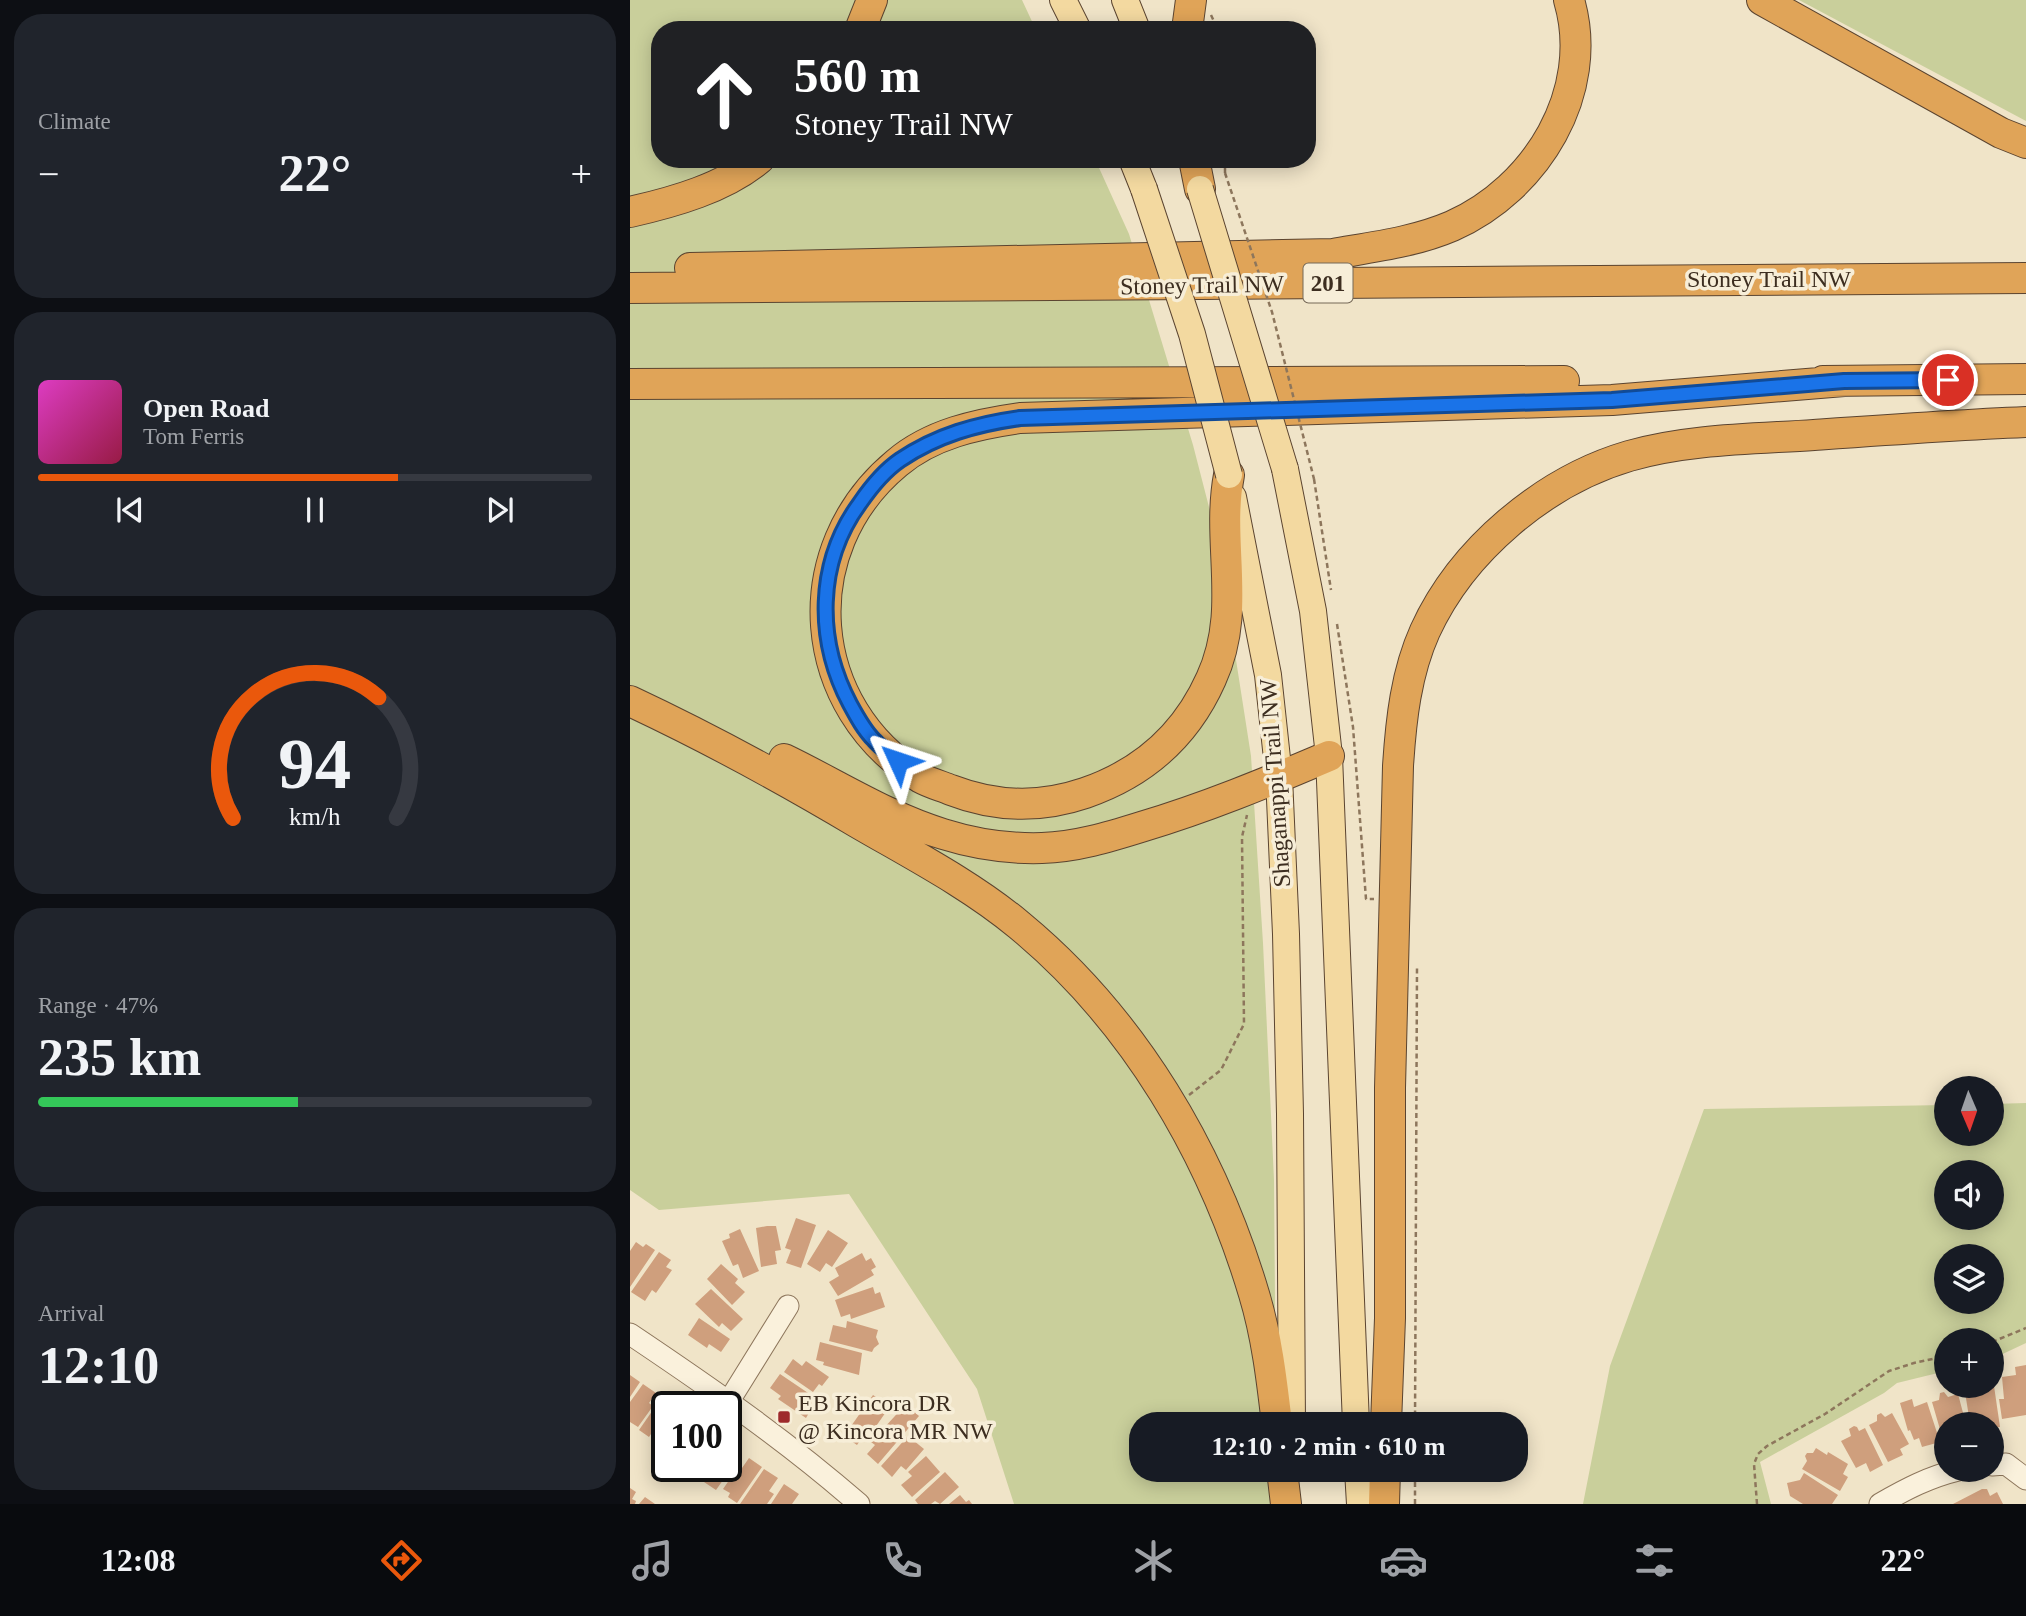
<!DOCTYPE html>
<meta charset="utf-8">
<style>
:root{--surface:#171b24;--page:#20242c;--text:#f1f3f6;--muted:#9ea1a6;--line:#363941;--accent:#ea580c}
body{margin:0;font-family:"Times New Roman",serif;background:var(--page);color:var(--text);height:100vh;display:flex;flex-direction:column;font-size:26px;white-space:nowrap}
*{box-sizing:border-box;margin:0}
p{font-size:23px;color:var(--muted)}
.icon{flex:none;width:38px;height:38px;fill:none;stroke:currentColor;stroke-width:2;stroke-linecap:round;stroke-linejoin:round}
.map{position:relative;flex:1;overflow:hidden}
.side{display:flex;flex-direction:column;gap:14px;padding:14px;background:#0d0f14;width:630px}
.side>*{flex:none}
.guide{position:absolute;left:21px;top:21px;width:665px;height:147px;border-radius:28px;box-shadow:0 4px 18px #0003;background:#202124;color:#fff;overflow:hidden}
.needle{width:46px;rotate:178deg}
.fabs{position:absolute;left:1304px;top:1076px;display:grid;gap:14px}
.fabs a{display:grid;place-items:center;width:70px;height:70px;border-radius:50%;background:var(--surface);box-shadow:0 4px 18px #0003;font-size:35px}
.speed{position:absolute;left:21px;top:1391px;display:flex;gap:14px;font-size:35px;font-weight:700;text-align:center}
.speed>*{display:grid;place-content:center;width:91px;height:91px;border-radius:50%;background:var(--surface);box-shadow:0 4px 18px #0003;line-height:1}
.speed .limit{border:4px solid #111;border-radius:10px;background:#fff;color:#111}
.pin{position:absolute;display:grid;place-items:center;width:60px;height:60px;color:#fff;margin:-30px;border:4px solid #fff;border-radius:50%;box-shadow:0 2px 7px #0007}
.me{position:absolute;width:77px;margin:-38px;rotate:312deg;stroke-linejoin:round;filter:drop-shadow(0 0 5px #0008)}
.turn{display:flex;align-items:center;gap:24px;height:147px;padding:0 28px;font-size:32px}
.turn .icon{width:91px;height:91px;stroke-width:2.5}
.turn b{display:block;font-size:49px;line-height:60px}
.big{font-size:52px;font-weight:600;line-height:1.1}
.side .tile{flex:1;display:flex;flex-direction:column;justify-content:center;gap:10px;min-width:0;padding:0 24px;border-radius:28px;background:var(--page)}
.side .dial{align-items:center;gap:0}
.dial svg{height:182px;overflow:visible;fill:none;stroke:var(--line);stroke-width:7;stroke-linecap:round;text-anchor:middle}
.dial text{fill:var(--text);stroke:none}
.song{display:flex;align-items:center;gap:21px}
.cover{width:84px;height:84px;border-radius:10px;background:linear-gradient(135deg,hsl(310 70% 55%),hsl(340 70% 35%))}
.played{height:7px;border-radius:4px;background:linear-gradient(90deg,var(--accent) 65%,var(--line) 65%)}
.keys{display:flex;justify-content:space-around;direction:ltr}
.heat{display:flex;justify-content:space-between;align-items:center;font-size:38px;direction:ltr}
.charge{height:10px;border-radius:5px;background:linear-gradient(90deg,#34c759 47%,var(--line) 0)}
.trip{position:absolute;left:499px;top:1412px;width:399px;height:70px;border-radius:28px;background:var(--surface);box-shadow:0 4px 18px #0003;font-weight:600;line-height:70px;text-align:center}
.menu{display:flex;height:112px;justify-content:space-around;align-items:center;background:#090b0e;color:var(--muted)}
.menu .icon{width:49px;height:49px}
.menu .selected{color:var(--accent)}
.menu b{font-size:32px;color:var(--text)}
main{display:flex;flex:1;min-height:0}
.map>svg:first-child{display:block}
.green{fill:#c9cf9b;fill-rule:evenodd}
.building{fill:#cf9f7d}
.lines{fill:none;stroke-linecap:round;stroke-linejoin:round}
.minor-casing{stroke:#8d765c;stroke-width:23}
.major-casing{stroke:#5b4430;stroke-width:28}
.highway-casing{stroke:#5b4430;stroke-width:32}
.path{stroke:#8d765c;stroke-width:2.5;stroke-dasharray:5 3.5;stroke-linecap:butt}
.minor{stroke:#faf1dc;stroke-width:21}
.major{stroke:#f3d9a0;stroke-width:26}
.highway{stroke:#e0a458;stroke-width:30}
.major-bridge-casing{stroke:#5b4430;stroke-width:28;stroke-linecap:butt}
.path-bridge{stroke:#8d765c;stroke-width:2.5;stroke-dasharray:5 3.5;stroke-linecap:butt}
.major-bridge{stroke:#f3d9a0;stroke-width:26}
.route-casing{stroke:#114b97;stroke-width:18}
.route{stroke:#1a73e8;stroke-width:12}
.poi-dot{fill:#9e2a2b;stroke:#f7eed8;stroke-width:2.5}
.labels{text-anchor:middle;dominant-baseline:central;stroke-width:7;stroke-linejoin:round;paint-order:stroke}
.shield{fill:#f7eed8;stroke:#756857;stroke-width:2}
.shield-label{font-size:23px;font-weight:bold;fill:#3d2e20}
.street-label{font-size:24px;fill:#3d2e20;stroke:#f7eed8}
.poi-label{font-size:24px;fill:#3d2e20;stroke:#f7eed8;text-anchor:start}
</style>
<main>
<section class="side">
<div class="tile"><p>Climate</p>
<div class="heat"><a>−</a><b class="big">22°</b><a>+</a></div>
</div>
<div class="tile">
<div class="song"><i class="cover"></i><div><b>Open Road</b><p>Tom Ferris</p></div></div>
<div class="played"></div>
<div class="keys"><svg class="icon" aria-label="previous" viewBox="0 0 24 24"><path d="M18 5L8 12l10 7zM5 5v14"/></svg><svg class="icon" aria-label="pause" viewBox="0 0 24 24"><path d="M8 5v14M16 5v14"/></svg><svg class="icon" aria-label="next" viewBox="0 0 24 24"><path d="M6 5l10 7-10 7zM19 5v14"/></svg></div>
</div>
<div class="tile dial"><svg viewBox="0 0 100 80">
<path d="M14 69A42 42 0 1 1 86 69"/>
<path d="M14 69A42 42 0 0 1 78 16" stroke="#ea580c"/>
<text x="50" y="56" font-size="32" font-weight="700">94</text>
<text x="50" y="72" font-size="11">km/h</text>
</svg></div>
<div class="tile"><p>Range · 47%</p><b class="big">235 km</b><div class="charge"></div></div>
<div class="tile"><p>Arrival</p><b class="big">12:10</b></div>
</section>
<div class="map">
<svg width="1396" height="1504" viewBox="0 0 1396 1504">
<rect width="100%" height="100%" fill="#f0e4c8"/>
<!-- green -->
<path class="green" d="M0,0h392l14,30h-376v129h435l34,75 64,211 24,93 34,218 12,187 11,237 2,244h-135v46h135v34h-262l-37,-115 -128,-195 -190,16 -29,-20z
M1169,0h227v121z
M1396,1103v240l-34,16v-19h-46v31l-49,12 -13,10 -124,69 11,42h-188l27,-138 94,-257 242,-4v29h46v-30zM1362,1172v46h-46v-46zM1362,1256v46h-46v-46z"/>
<!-- building -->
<path class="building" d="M166,1218l20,7 -15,43 -15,-5 5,-13 -6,-2z
M137,1226h9l5,24 -6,1 2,13 -16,3 -5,-39z
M110,1229l19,42 -16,7 -5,-14 -5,2 -11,-25 8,-3 -1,-4z
M198,1230l20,13 -16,24 -6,-4 -6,9 -13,-8z
M6,1242l7,5 3,-3 9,6 -25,37v-36z
M29,1252l12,8 -5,7 6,3 -16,23 -4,-3 -7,11 -14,-9z
M232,1253l4,8 5,-3 5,9 -5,3 3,5 -36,21 -9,-14 10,-6 -4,-8z
M91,1264l17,15 -3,4 10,9 -13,13 -25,-26z
M243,1287l2,7 5,-2 5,15 -34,12 -1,-5 -9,3 -6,-17z
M81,1289l32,30 -12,12 -9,-8 -3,4 -24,-23z
M69,1318l31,21 -9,13 -12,-8 -2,4 -19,-13z
M217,1321l31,9 -2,7 3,7 -5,4 -2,4 -43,-11 4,-16 13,3z
M190,1342l42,11 -3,22 -36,-10 1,-3 -8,-2z
M163,1359l9,7 4,-5 23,16 -7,9 -3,-2 -6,8 -29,-20z
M1396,1365v50l-24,4 -3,-20h5l-2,-22 14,-2 -1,-8z
M150,1374l37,25 -11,19 -28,-19 3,-3 -11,-8z
M0,1375l10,7 -10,15z
M13,1384l13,9 -7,10 4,3 -15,21 -8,-5v-20z
M1334,1386h30l6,41 -8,1v-4h-12l-1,-8 -10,1z
M1314,1392l4,5 10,-3 8,30h-20v18l-2,1 -12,-41 7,-2 1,-7z
M243,1395l9,6 -2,3 8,5 -16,23 -4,-3 -11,16 -13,-9z
M1282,1399l2,8 13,-5 13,40 -18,5 -3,-9 -5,2 -4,-10 -2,1 -8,-28z
M38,1401l8,6h-9v24l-6,9 -10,-6 -2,3 -10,-7 16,-23 6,4z
M276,1404l13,12 -41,48 -11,-10 8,-9 -4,-3z
M1251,1413l4,4 7,-4 17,31 -9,5 3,6 -15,7 -19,-37 8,-4v-6z
M1224,1426l3,1 2,4 6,-3 18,37 -13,7 -4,-9 -10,5 -15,-27 10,-5 -2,-7z
M37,1436v16l-6,-4z
M278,1436l16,13 -18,21 -5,-4 -9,11 -11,-11z
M96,1444l10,7 -6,9 5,3 -19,27 -18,-12 8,-12h20z
M1186,1448l11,7 1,-3 20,12 -5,10 5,3 -8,14 -38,-22 5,-8 -2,-5 2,-3h6z
M296,1456l14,16 -28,25 -11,-12 11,-9 -4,-4z
M119,1458l13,9 -25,36 -9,-6 2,-4 -7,-4 16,-23 3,2z
M134,1469l14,9 -9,13 5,3 -7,10h-27z
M315,1472l14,15 -19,17 -5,-3 -4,3h-13l-3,-4z
M1174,1473l34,22 -6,9h-29l-13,-8 -3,-13 13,-3z
M154,1484l15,10 -7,10h-21z
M0,1488l6,4 -4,7 4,2 -1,3h-5z
M1352,1489h5l3,7 7,-4 6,12h-50z
M330,1495l6,7 3,-2 3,4h-23z
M15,1497l10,7h-16z"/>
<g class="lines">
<defs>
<path id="minor" d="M0,1334c79,53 157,107 229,170
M99,1401l59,-95
M1362,1465l14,-1 20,15
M1250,1504c26,-15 49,-27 78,-34"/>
<path id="major" d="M433,0l15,30
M495,0l12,30
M502,159l12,30
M655,469l28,142 16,145 27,668
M603,497l35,178 11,102 7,157 4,180 2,310
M728,1470l2,34"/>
<path id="highway" d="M1132,0l239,133 25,10
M230,30l12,-30
M557,30l4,-30
M564,159l6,30
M0,212c44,-10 94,-24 129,-53
M60,268l643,-14c40,-7 82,-12 119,-28 84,-37 144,-134 117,-226
M0,288l1396,-10
M1193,381l203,-2
M0,384l934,-3
M599,475c-13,69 14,135 -18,204 -25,56 -68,94 -126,114 -44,15 -90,14 -134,-3 -10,-4 -21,-7 -30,-12 -116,-70 -129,-228 -24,-315 34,-29 80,-39 123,-45l592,-18 232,-19
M0,701c79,37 154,78 228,122 55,32 113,62 161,102 115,95 193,228 235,369 13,43 18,87 23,130
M154,759c52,25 103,58 159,75 32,10 66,15 99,14 34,-1 67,-11 99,-21 64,-19 127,-45 188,-71
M756,1424l4,-106v-230l8,-322c3,-46 8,-93 27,-135 37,-81 119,-150 204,-175 59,-17 124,-17 185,-21 71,-5 141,-10 212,-13
M652,1470l4,34
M754,1504l1,-34"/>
</defs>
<!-- minor casing -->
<use href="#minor" class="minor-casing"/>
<!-- major casing -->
<use href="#major" class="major-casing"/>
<!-- highway casing -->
<use href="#highway" class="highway-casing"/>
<!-- path -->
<path class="path" d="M581,15l7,15
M595,173v-14
M684,479l17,111
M707,624l16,103 13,172h8
M559,1095l32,-25 23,-46 -2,-187 5,-22
M1362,1342l34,-14
M785,1424l2,-456
M785,1504v-34
M1127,1504l-3,-40 4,-10 9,-8 58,-32 64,-43 25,-8 32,-7"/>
<!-- minor -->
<use href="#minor" class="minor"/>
<!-- major -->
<use href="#major" class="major"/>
<!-- highway -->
<use href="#highway" class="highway"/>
<defs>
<path id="major-bridge" d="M514,189l48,145 37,141
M570,189l85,280"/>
</defs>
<!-- major-bridge casing -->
<use href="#major-bridge" class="major-bridge-casing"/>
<!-- path-bridge -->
<path class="path-bridge" d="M595,173l47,139 42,167"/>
<!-- major-bridge -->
<use href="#major-bridge" class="major-bridge"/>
</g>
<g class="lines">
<defs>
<path id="route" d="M268,761c-8,-7 -17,-13 -24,-21 -10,-10 -17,-23 -24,-36 -34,-64 -34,-141 10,-201 11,-16 24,-32 40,-43 37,-25 77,-36 120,-42l592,-18 232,-19 104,-1"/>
</defs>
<!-- route casing -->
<use href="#route" class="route-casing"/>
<!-- route -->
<use href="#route" class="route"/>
</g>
<!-- markers -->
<rect class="poi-dot" x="147" y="1410" width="14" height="14" rx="3.5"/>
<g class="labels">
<!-- shield labels -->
<rect class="shield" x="673.5" y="263.5" width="49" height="39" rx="5"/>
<g class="shield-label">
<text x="698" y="283">201</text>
</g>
<!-- street labels -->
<g class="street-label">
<text x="1139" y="279">Stoney Trail NW</text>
<text transform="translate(572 285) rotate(-1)">Stoney Trail NW</text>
<text transform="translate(645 783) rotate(-94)">Shaganappi Trail NW</text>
</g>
<!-- poi labels -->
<g class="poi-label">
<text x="168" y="1403">EB Kincora DR<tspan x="168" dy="28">@ Kincora MR NW</tspan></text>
</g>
</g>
</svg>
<div class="fabs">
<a><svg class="needle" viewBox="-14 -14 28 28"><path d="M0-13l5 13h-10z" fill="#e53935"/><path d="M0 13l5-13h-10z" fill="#9ea1a6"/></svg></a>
<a><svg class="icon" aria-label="sound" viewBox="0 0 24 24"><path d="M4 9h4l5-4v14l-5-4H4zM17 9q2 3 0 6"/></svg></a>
<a><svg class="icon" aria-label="layers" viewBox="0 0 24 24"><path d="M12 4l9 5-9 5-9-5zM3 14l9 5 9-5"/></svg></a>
<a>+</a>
<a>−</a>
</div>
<div class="speed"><div class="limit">100</div></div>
<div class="pin" style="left:1318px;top:380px;background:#d93025"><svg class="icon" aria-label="arrive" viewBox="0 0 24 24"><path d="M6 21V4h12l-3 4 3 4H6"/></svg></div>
<svg class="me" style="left:268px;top:761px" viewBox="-20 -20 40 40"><path d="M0-17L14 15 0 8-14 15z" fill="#1a73e8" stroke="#fff" stroke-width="4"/></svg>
<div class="trip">12:10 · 2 min · 610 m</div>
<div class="guide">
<div class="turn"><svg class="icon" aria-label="ahead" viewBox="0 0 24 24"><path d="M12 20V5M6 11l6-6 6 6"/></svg><div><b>560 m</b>Stoney Trail NW</div></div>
</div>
</div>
</main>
<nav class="menu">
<b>12:08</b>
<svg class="icon selected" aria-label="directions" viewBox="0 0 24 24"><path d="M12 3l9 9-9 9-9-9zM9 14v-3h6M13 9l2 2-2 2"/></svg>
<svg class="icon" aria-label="music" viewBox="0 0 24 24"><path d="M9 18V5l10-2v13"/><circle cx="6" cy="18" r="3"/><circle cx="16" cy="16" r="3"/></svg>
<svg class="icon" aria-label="phone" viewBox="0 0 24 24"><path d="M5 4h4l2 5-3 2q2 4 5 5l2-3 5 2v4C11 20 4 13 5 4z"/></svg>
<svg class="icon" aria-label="climate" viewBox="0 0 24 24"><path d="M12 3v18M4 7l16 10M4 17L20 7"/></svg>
<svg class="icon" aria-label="car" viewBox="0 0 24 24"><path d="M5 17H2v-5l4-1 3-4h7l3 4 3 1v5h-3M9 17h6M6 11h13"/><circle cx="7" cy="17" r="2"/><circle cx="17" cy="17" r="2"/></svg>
<svg class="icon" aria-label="filters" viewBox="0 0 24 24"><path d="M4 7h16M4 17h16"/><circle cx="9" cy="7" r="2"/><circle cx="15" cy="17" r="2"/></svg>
<b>22°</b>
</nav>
